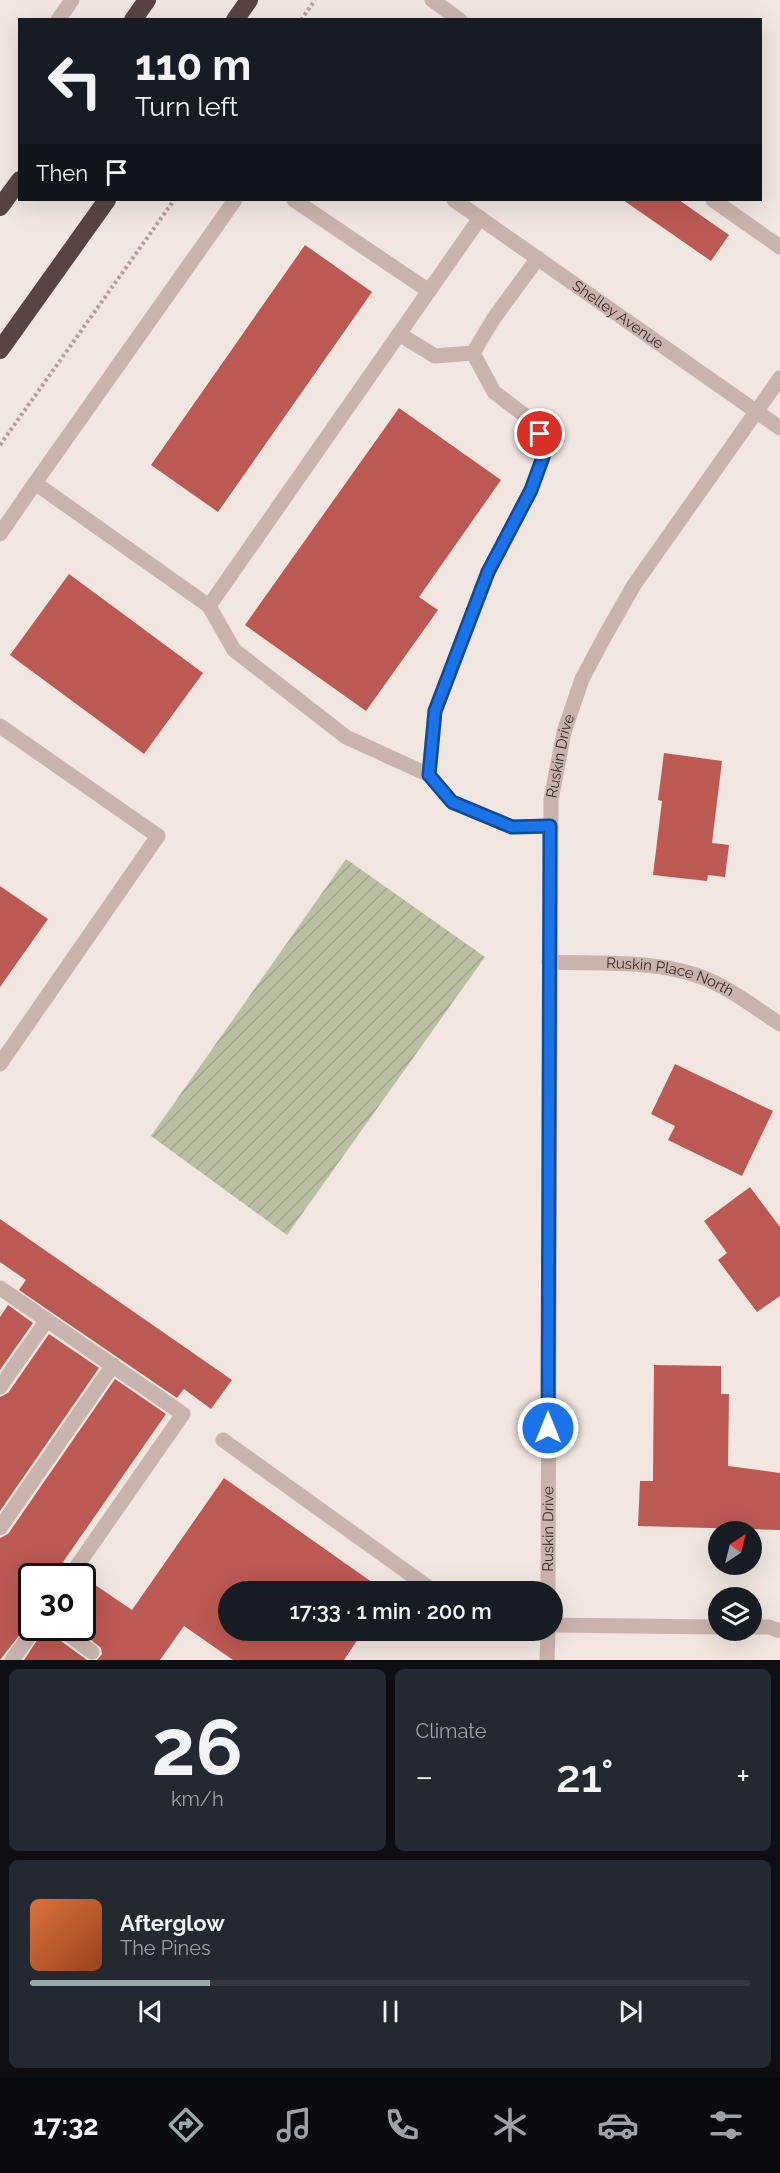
<!DOCTYPE html>
<meta charset="utf-8">
<style>
:root{--surface:#171b24;--page:#242831;--text:#f1f3f6;--muted:#9ea1a6;--line:#363941;--accent:#95acab}
body{margin:0;font-family:Raleway,sans-serif;background:var(--page);color:var(--text);height:100vh;display:flex;flex-direction:column;font-size:22px;white-space:nowrap}
*{box-sizing:border-box;margin:0}
p{font-size:20px;color:var(--muted)}
.icon{flex:none;width:33px;height:33px;fill:none;stroke:currentColor;stroke-width:2;stroke-linecap:round;stroke-linejoin:round}
.map{position:relative;height:1660px;overflow:hidden}
.details{display:flex;flex-direction:column;gap:9px;padding:9px;background:#0d0f14;flex:1}
.details>*{flex:none}
.top-card{position:absolute;left:18px;top:18px;width:744px;height:183px;border-radius:0px;box-shadow:0 6px 24px #0002;background:#171b24;color:var(--text);overflow:hidden}
.needle{width:39px;rotate:35deg}
.controls{position:absolute;left:708px;top:1521px;display:grid;gap:12px}
.controls a{display:grid;place-items:center;width:54px;height:54px;border-radius:50%;background:var(--surface);box-shadow:0 6px 24px #0002;font-size:30px}
.speed{position:absolute;left:18px;top:1563px;display:flex;gap:12px;font-size:30px;font-weight:700;text-align:center}
.speed>*{display:grid;place-content:center;width:78px;height:78px;border-radius:50%;background:var(--surface);box-shadow:0 6px 24px #0002;line-height:1}
.speed .limit{border:3px solid #111;border-radius:9px;background:#fff;color:#111}
.pin{position:absolute;display:grid;place-items:center;width:51px;height:51px;color:#fff;margin:-26px;border:3px solid #fff;border-radius:50%;box-shadow:0 2px 6px #0007}
.me{position:absolute;width:66px;margin:-33px;rotate:0deg;stroke-linejoin:round;filter:drop-shadow(0 0 4px #0008)}
.turn{display:flex;align-items:center;gap:21px;height:126px;padding:0 18px;font-size:27px}
.turn .icon{width:78px;height:78px;stroke-width:2.5}
.turn b{display:block;font-size:42px;line-height:51px}
.then{display:flex;align-items:center;height:57px;padding:0 18px;background:#0003;gap:12px;font-size:22px}
.big{font-size:45px;font-weight:600;line-height:1.1}
.details .card{flex:1;display:flex;flex-direction:column;justify-content:center;gap:9px;min-width:0;padding:0 21px;border-radius:9px;background:var(--page)}
.details .dial{align-items:center;gap:0}
.dial b{font-size:78px;line-height:1}
.song{display:flex;align-items:center;gap:18px}
.cover{width:72px;height:72px;border-radius:9px;background:linear-gradient(135deg,hsl(20 70% 55%),hsl(20 70% 35%))}
.played{height:6px;border-radius:3px;background:linear-gradient(90deg,var(--accent) 25%,var(--line) 25%)}
.keys{display:flex;justify-content:space-around;direction:ltr}
.heat{display:flex;justify-content:space-between;align-items:center;font-size:33px;direction:ltr}
.details .tiles{flex:1;display:grid;gap:9px;grid-template-columns:1fr 1fr}
.card:last-child{grid-column:span 2}
.trip{position:absolute;left:218px;top:1581px;width:345px;height:60px;border-radius:30px;background:var(--surface);box-shadow:0 6px 24px #0002;font-weight:600;line-height:60px;text-align:center}
.tab-bar{display:flex;height:96px;justify-content:space-around;align-items:center;background:#090b0e;color:var(--muted)}
.tab-bar .icon{width:42px;height:42px}
.tab-bar .current{color:var(--accent)}
.tab-bar b{font-size:27px;color:var(--text)}
.map>svg:first-child{display:block}
.garden{fill:url(#garden-furrows)}
.building{fill:#bc5953}
.lines{fill:none;stroke-linecap:round;stroke-linejoin:round}
.path{stroke:#b49e97;stroke-width:4;stroke-dasharray:3 3;stroke-linecap:butt}
.minor{stroke:#c9b4ad;stroke-width:15}
.highway{stroke:#584543;stroke-width:18}
.route-casing{stroke:#114b97;stroke-width:15}
.route{stroke:#1a73e8;stroke-width:10}
.labels{text-anchor:middle;dominant-baseline:central;stroke-width:4.5;stroke-linejoin:round;paint-order:stroke}
.street-label{font-size:15px;fill:#372c2b;stroke:#f9f1ec}
</style>
<div class="map">
<svg width="780" height="1660" viewBox="0 0 780 1660">
<defs>
<pattern id="garden-furrows" width="10" height="10" patternUnits="userSpaceOnUse" patternTransform="scale(1.5)"><rect width="10" height="10" fill="#bbbfa1"/><path d="M-1 1l2-2M0 10L10 0M9 11l2-2" fill="none" stroke="#a1a48b"/></pattern>
</defs>
<rect width="100%" height="100%" fill="#f1e6e0"/>
<!-- garden -->
<path class="garden" d="M346,859l139,98 -198,278 -136,-99z"/>
<!-- building -->
<path class="building" d="M623,200h56l50,35 -18,26z
M305,245l67,47 -154,220 -67,-47z
M399,408l102,72 -82,117 19,13 -72,101 -121,-86z
M69,574l134,99 -59,81 -134,-99z
M664,753l58,8 -10,82 17,2 -4,32 -17,-2 -1,6 -54,-6 9,-74 -4,-1z
M0,886l48,33 -48,68z
M675,1064l98,47 -31,65 -74,-36 7,-14 -24,-12z
M750,1187l30,40v69l-23,16 -39,-52 9,-7 -23,-32z
M0,1219l232,161 -21,29 -27,-20 -7,9 -158,-108 7,-10 -26,-18z
M8,1305l25,18 -33,47v-53z
M49,1334l50,34 -99,143v-114l8,-4z
M654,1365l67,1v28h8l-1,72 52,7v57l-142,-4 2,-45h13z
M115,1379l51,35 -103,148 3,2 -6,12h-28v43l-32,41v-122l8,-4z
M224,1478l162,114h-158v38h136l-20,30h-111l-49,-34 -24,34h-63l5,-6 -1,-6 -25,-20h6v-52l50,34z
M45,1628h5l4,8 33,24h-63z"/>
<g class="lines">
<!-- path -->
<path class="path" d="M301,20l14,-20
M0,445l174,-245"/>
<!-- minor -->
<g class="minor">
<path d="M432,0l28,20"/>
<path d="M58,20l14,-20"/>
<path d="M235,200l-200,283 174,123 271,-388"/>
<path d="M294,200l135,91"/>
<path id="s1" d="M454,200l326,228"/>
<path d="M713,200l67,47"/>
<path d="M538,258l-44,60 -21,35 21,39 38,29 15,25 -16,44 -43,82 -53,139 -6,64 23,27 60,25 38,-1"/>
<path d="M399,334l36,22 38,-3"/>
<path d="M0,534l35,-51"/>
<path d="M209,606l25,44 112,87 83,38"/>
<path d="M0,726l158,110 -158,228"/>
<path id="s2" d="M549,962c48,2 101,-2 147,13 30,10 58,32 84,49"/>
<path d="M0,1288l183,126 -113,162"/>
<path d="M0,1387l47,-67"/>
<path d="M223,1440l212,152"/>
<path d="M0,1528l113,-163"/>
<path id="s3" d="M548,1592l3,-792 13,-68 18,-53 24,-45 28,-49 146,-207"/>
<path d="M552,1625l166,2"/>
<path d="M752,1627h17l11,4"/>
<path d="M60,1628l32,24"/>
<path d="M12,1660l23,-32"/>
<path d="M547,1660l1,-30"/>
</g>
<!-- highway -->
<path class="highway" d="M133,20l14,-20
M235,20l14,-20
M0,207l20,-27
M0,350l107,-150"/>
</g>
<g class="lines">
<defs>
<path id="route" d="M540,434l7,12 -16,44 -43,82 -53,139 -6,64 23,27 60,25 38,-1 -2,602"/>
</defs>
<!-- route casing -->
<use href="#route" class="route-casing"/>
<!-- route -->
<use href="#route" class="route"/>
</g>
<g class="labels">
<!-- street labels -->
<g class="street-label">
<text stroke="none"><textPath href="#s1" startOffset="200">Shelley Avenue</textPath></text>
<text stroke="none"><textPath href="#s3" startOffset="837">Ruskin Drive</textPath></text>
<text stroke="none"><textPath href="#s2" startOffset="123">Ruskin Place North</textPath></text>
<text stroke="none"><textPath href="#s3" startOffset="63">Ruskin Drive</textPath></text>
</g>
</g>
</svg>
<div class="controls">
<a><svg class="needle" viewBox="-14 -14 28 28"><path d="M0-13l5 13h-10z" fill="#e53935"/><path d="M0 13l5-13h-10z" fill="#9ea1a6"/></svg></a>
<a><svg class="icon" aria-label="layers" viewBox="0 0 24 24"><path d="M12 4l9 5-9 5-9-5zM3 14l9 5 9-5"/></svg></a>
</div>
<div class="speed"><div class="limit">30</div></div>
<div class="pin" style="left:540px;top:434px;background:#d93025"><svg class="icon" aria-label="arrive" viewBox="0 0 24 24"><path d="M6 21V4h12l-3 4 3 4H6"/></svg></div>
<svg class="me" style="left:548px;top:1428px" viewBox="-20 -20 40 40"><circle r="17" fill="#1a73e8" stroke="#fff" stroke-width="3"/><path d="M0-11L8 9 0 5-8 9z" fill="#fff"/></svg>
<div class="trip">17:33 · 1 min · 200 m</div>
<div class="top-card">
<div class="turn"><svg class="icon" aria-label="left" viewBox="0 0 24 24"><path d="M17 20v-9H6M10 6l-5 5 5 5"/></svg><div><b>110 m</b>Turn left</div></div>
<div class="then">Then<svg class="icon" aria-label="arrive" viewBox="0 0 24 24"><path d="M6 21V4h12l-3 4 3 4H6"/></svg></div>
</div>
</div>
<section class="details">
<div class="tiles">
<div class="card dial"><b>26</b><p>km/h</p></div>
<div class="card"><p>Climate</p>
<div class="heat"><a>−</a><b class="big">21°</b><a>+</a></div>
</div>
<div class="card">
<div class="song"><i class="cover"></i><div><b>Afterglow</b><p>The Pines</p></div></div>
<div class="played"></div>
<div class="keys"><svg class="icon" aria-label="previous" viewBox="0 0 24 24"><path d="M18 5L8 12l10 7zM5 5v14"/></svg><svg class="icon" aria-label="pause" viewBox="0 0 24 24"><path d="M8 5v14M16 5v14"/></svg><svg class="icon" aria-label="next" viewBox="0 0 24 24"><path d="M6 5l10 7-10 7zM19 5v14"/></svg></div>
</div>
</div>
</section>
<nav class="tab-bar">
<b>17:32</b>
<svg class="icon current" aria-label="directions" viewBox="0 0 24 24"><path d="M12 3l9 9-9 9-9-9zM9 14v-3h6M13 9l2 2-2 2"/></svg>
<svg class="icon" aria-label="music" viewBox="0 0 24 24"><path d="M9 18V5l10-2v13"/><circle cx="6" cy="18" r="3"/><circle cx="16" cy="16" r="3"/></svg>
<svg class="icon" aria-label="phone" viewBox="0 0 24 24"><path d="M5 4h4l2 5-3 2q2 4 5 5l2-3 5 2v4C11 20 4 13 5 4z"/></svg>
<svg class="icon" aria-label="climate" viewBox="0 0 24 24"><path d="M12 3v18M4 7l16 10M4 17L20 7"/></svg>
<svg class="icon" aria-label="car" viewBox="0 0 24 24"><path d="M5 17H2v-5l4-1 3-4h7l3 4 3 1v5h-3M9 17h6M6 11h13"/><circle cx="7" cy="17" r="2"/><circle cx="17" cy="17" r="2"/></svg>
<svg class="icon" aria-label="filters" viewBox="0 0 24 24"><path d="M4 7h16M4 17h16"/><circle cx="9" cy="7" r="2"/><circle cx="15" cy="17" r="2"/></svg>
</nav>
